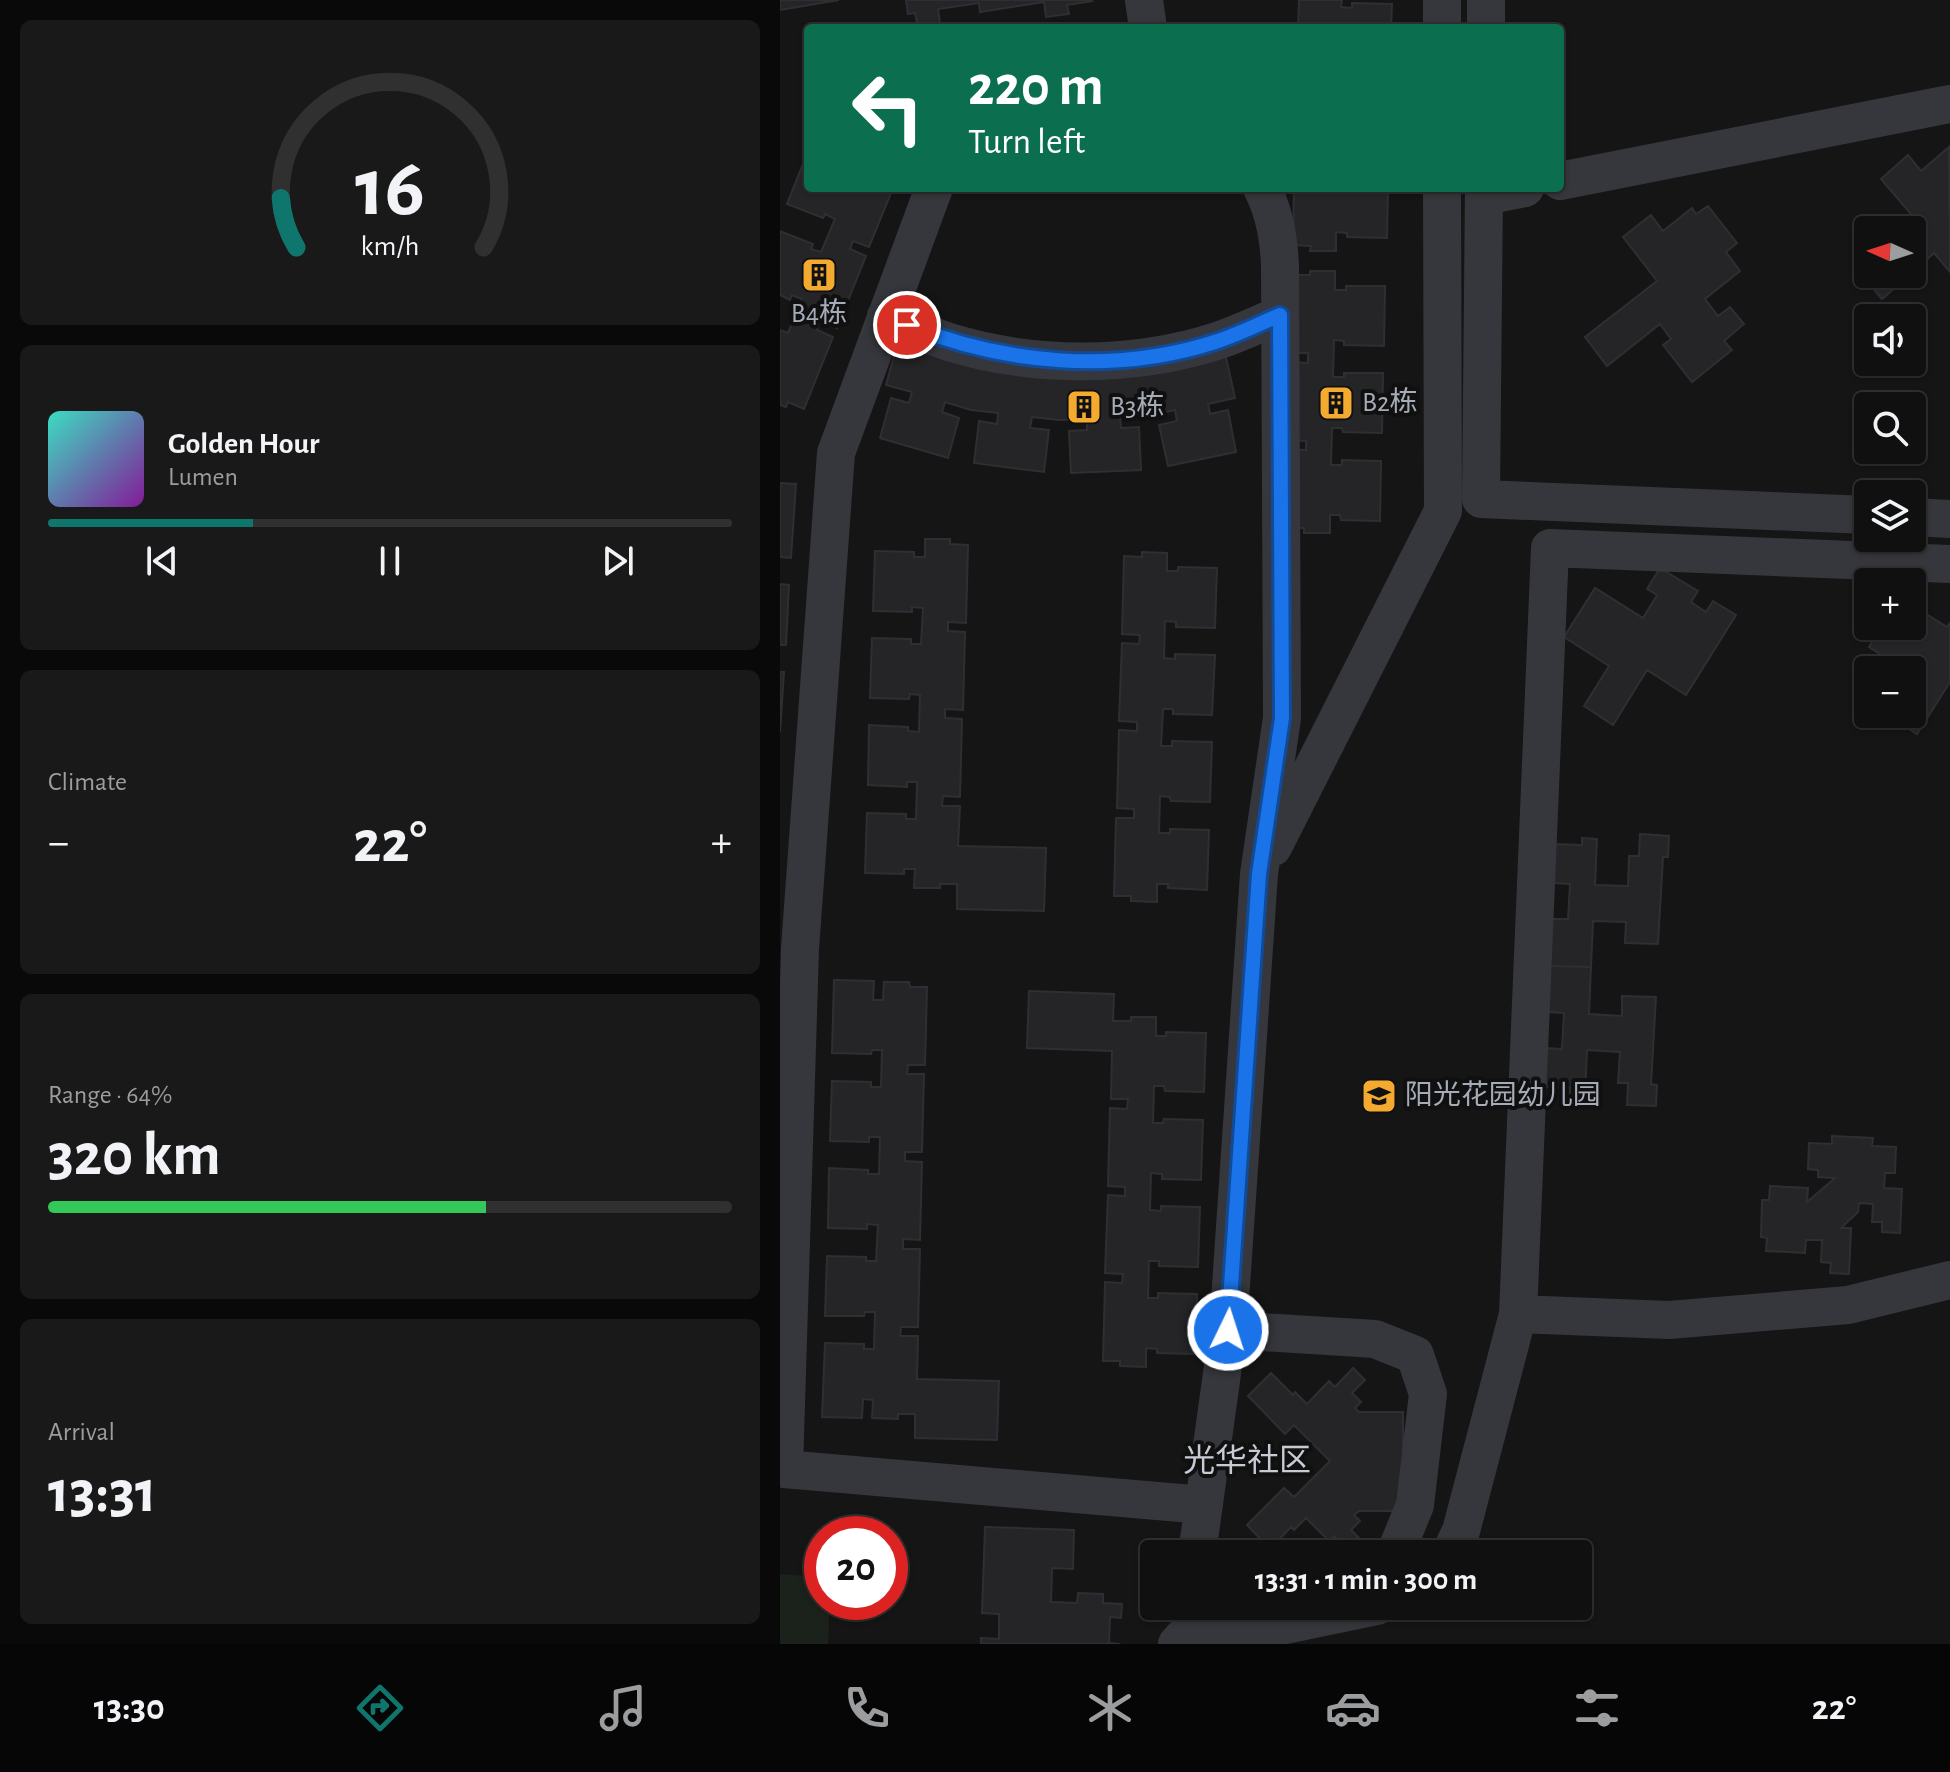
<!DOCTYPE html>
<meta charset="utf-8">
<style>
:root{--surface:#101010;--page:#191919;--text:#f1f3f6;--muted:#9c9d9f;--line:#303030;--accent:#0f766e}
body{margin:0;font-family:"Alegreya Sans","Noto Sans SC",sans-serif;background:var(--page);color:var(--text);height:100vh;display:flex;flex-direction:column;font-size:30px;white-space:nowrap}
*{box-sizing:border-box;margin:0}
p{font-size:26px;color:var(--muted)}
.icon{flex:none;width:44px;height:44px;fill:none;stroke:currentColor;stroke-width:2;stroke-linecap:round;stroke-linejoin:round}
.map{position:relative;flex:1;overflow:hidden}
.drawer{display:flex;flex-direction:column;gap:20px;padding:20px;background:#090909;width:780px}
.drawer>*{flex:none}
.top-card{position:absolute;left:24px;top:24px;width:760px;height:168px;border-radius:8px;box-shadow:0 2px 6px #0004,0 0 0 2px var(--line);background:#0b6e4f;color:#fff;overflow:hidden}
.needle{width:52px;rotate:273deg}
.buttons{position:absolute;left:1074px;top:216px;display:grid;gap:16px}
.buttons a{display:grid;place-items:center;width:72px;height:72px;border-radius:8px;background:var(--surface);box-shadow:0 2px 6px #0004,0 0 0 2px var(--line);font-size:40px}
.speed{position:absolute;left:24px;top:1516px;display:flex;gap:16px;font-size:40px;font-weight:700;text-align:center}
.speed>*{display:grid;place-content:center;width:104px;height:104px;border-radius:50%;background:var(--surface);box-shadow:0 2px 6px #0004,0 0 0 2px var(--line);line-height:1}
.speed .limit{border:12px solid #d22;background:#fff;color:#111}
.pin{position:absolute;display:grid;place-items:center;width:68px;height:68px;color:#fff;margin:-34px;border:4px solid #fff;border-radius:50%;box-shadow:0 2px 8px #0007}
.me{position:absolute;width:88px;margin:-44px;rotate:4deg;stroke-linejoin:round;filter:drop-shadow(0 0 6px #0008)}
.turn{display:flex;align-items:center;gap:28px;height:168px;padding:0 32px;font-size:36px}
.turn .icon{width:104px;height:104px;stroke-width:2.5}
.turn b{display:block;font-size:56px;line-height:68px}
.big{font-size:60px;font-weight:700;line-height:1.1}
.drawer .widget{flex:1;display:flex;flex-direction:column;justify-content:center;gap:12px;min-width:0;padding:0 28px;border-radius:12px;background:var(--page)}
.drawer .dial{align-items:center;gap:0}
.dial svg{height:208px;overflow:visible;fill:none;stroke:var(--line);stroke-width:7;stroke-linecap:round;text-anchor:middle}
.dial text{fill:var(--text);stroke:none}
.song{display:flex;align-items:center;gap:24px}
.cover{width:96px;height:96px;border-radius:12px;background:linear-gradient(135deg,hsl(170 70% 55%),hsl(290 70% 35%))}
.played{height:8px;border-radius:4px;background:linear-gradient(90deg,var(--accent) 30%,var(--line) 30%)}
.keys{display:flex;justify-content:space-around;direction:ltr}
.heat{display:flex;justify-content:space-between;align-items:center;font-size:44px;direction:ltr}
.charge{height:12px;border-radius:6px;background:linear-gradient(90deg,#34c759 64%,var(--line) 0)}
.trip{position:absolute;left:360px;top:1540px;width:452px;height:80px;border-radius:8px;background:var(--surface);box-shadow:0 2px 6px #0004,0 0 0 2px var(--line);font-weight:700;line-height:80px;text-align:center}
.dock{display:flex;height:128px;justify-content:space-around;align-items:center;background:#060606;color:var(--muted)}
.dock .icon{width:56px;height:56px}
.dock .on{color:var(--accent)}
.dock b{font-size:36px;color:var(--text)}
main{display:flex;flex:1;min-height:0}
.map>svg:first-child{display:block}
.green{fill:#1b211b}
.building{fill:#252528;stroke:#2f2f33;stroke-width:2}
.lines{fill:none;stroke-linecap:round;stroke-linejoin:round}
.minor{stroke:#36373c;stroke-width:38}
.route-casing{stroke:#114b97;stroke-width:20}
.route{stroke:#1a73e8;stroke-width:14}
.labels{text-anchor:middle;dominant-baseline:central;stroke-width:8;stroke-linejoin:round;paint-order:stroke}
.poi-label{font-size:28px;fill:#a6acb7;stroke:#101011;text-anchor:start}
.quarter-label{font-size:32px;fill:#c7cbd3;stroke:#101011}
</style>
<main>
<section class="drawer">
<div class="widget dial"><svg viewBox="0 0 100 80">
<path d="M14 69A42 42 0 1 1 86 69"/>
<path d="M14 69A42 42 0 0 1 8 50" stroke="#0f766e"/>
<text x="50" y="56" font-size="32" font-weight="700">16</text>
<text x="50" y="72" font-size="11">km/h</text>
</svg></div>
<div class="widget">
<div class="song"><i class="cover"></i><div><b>Golden Hour</b><p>Lumen</p></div></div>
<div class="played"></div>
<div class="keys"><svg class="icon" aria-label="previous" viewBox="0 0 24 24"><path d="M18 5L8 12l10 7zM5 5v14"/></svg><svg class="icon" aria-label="pause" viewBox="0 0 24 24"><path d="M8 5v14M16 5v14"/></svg><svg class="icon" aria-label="next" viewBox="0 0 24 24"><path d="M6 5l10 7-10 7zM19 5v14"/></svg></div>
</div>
<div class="widget"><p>Climate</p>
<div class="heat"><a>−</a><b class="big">22°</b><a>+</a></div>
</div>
<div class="widget"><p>Range · 64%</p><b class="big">320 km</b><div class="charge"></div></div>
<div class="widget"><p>Arrival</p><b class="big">13:31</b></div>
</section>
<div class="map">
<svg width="1170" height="1644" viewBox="0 0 1170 1644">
<rect width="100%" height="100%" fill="#151516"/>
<!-- green -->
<path class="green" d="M0,1574l42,3v25h8l-2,42h-48z"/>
<!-- building -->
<path class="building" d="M0,0h59l-59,10z
M126,0h185l1,1 -25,4 2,9 -23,3 -2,-15 -64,10 -1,-9 -41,6 2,14 -22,4 -3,-14 -7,1z
M519,0h43l-1,7 11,1v-5l40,1 -1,24h-93z
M1169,147l1,125 -16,-19 -22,20v-43h-6l11,-9 -36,-42 27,-24 13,16z
M28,151v37h85l-24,59 -16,-6 -3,8 16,7 -29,72 -17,-6 -3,8 16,7 -29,72 -16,-7 -2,5 -6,-2v-75l8,3 14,-34 -10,-4 -2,5 -10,-5v-64l33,13 -2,5 10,3 14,-33 -10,-5 -2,4 -36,-14z
M514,188h94l-1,50 -40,-1v-4l-11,-1v19h-26l1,-5 -18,-1z
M928,206l29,37 -11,9 14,19 -35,28 13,17 12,-9 14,17 -20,17 8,9 -40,32 -29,-37 8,-6 -11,-15 -53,42 -22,-29 72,-56 -34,-44 28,-22 12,16 29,-23 4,6z
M1088,263v11h43l-29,25 -23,-28z
M530,271h25v19h11v-4h39l-1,60 -40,-1v-4l-10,-1 -1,37h11v-4h39l-1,60 -39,-1 -1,-4h-10l-1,37h11v-5l39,1 -1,60 -39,-1 -1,-5h-10v18h-26v-5h-17l1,-79 18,1v-9l-17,-1 1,-78 18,1v-10h-17l1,-78h18z
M117,345l82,24 247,-12 9,41 -27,6 2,10 18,-4 8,42 -68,14 -9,-41 18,-4 -2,-11 -27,6 -28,1 1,11 18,-1 2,43 -70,3 -2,-42 18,-1v-11l-28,1 -27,-3 -2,11 19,2 -5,42 -70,-9 5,-42 18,3 1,-11 -27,-3 -26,-8 -3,10 17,6 -11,40 -68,-20 11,-40 18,5 3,-11 -26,-7z
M0,483l16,1 -5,74 -11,-1z
M145,539h25v5l18,1 -2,78 -18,-1v9l17,1 -2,78 -18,-1v9l17,1 -2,78 -17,-1 -1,10h18l-2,40 88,2 -2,63 -87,-2v-25h-17v4h-26l1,-19h-11v5l-39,-1 2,-60 39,1v5h10l1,-37h-10v5l-39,-2 1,-60 39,2v4l11,1 1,-37 -10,-1 -1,5 -39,-1 2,-60 39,1v5h10l2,-36 -11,-1v5l-39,-1 2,-60 39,1v5h11z
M362,552l25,1v18h11v-4l39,1 -2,60 -39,-1v-5l-11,-1 -1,37 11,1v-5l40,1 -3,60 -39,-1v-5h-10l-2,37h11v-5l40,1 -2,60 -39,-1 -1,-4 -10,-1 -1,37h11v-4l39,1 -2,60 -39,-2v-4h-11v18l-26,-1v-5h-17l2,-78h18v-9l-17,-1 2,-78 18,1v-9l-18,-1 3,-78 17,1 1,-9 -18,-1 2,-78 18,1z
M880,568l38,23 -7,11 15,10 7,-11 23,14 -50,80 -39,-25 -34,55 -29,-19 25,-40 -45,-29 31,-49 48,30 14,-23 -10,-6z
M0,584l9,1 -3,60h-6z
M1132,605l35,22 3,-4v59l-33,52 -28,-18 1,-2h22v-44h-7l-36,-23 13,-21h30z
M0,672h4l-4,60z
M860,834l29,2 -1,21h-5l-5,87 -33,-1 1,-21 -33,-1 -2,46 -42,-1 2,-47h17l2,-35 -17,-1 2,-39 27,1v-7l15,1 -2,46 33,1 1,-30h10z
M769,966l42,1 -2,47 33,2v-20l34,1 -5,87 6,1 -1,21 -29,-1 1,-22h-10l2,-31 -33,-2 -2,46h-16l1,-8 -27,-1 2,-39 17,1 2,-36 -17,-1z
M54,980l40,1 -1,19h10l1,-18h25l1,5h17l-2,78h-17l-1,9h17l-2,78h-17v9l17,1 -2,78 -17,-1v10h17l-2,78h-17l-1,9h18l-1,43 82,2 -2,59 -82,-2v-24h-17v5l-26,-1 1,-18 -10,-1 -1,19 -40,-1 3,-74 39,1v5h10l1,-37h-10l-1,4h-39l2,-60 39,1v4h10l2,-36 -11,-1v5l-39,-1 1,-60 39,2v4h11l1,-37h-11v5l-39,-1 2,-60 39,1v5h10l1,-37h-10l-1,4 -39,-1z
M249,991l85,3 -1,27h18v-4h25v19h10v-4l40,1 -2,59 -39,-1 -1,-5h-10l-1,37h10l1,-4 39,1 -2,60 -39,-1v-5l-11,-1 -1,37 11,1v-5l39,1 -2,60 -39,-1v-5h-10l-1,37h10v-5l39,1 -1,60 -39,-1v-4l-11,-1v19l-26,-1v-5h-17l2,-79 17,1 1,-9 -18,-1 3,-78 17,1v-9l-17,-1 2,-78 17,1 1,-10h-17l1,-48 -85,-3z
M1052,1136l41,2 -1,8 24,1 -1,26h-10l-1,15 18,1 -2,44 -18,-1v-10h-10l1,-18 -14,-1 -1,9 -17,16h10l-2,46 -19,-1 1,-10 -10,-1 1,-22h-16l-1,13 -39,-2 1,-13 -6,-1 1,-37h7l1,-14 38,2 -1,14 28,-24 -17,-1v-7l-10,-1 1,-26 23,1z
M573,1368l12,12 -13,13 9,9 -6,6 4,4h44v99h-44l-5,4 6,6 -9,9 13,13 -11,11 -19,-18 -5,5 -23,-23 -12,12 -3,-3 -21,22 -23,-24 37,-37 10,9 36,-36 -36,-36 -9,9 -37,-38 23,-23 22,22 2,-3 12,12 22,-23 6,6z
M205,1527l89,3 -1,39 -21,-1 -1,34 26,1 1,-10 25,1v9l19,1 -1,14 -11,-1 -1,26 11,1h-139v-6l18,1v-25l-17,-1z"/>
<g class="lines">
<!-- minor -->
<path class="minor" d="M364,0l4,28
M662,0v28
M706,28v-28
M780,181l390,-77
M154,188l-98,265 -36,496 -16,520 420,36
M704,188l-3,311 387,16
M704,196l41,-8
M106,316c21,9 42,19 63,26 85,26 183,26 268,-1 21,-7 42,-17 63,-26
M1132,517l38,2
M493,847l170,-336 -1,-323
M738,1314l151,6 179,-15 102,-25
M448,1330l147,9 40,16 13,39 -13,111 -20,49
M417,1554l31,-224 31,-456 23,-156 -2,-452c-1,-27 -5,-53 -18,-78
M670,1554l11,-23 57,-217 32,-766 400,16
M462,1634l135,-28
M397,1644l9,-10 81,-20"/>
</g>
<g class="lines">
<defs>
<path id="route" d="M127,325c98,39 208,50 311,16 21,-7 41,-17 62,-26l2,403 -23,156 -31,456"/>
</defs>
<!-- route casing -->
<use href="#route" class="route-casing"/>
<!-- route -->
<use href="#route" class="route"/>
</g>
<!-- icons -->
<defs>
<symbol id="building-square" viewBox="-11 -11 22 22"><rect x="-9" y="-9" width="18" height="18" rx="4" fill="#f4aa2f" stroke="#101011"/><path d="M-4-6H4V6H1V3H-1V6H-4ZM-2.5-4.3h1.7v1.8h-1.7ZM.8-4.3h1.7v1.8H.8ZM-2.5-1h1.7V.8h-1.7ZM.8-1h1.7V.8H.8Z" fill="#111"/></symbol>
<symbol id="school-square" viewBox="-11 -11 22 22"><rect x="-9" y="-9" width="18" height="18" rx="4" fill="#f4aa2f" stroke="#101011"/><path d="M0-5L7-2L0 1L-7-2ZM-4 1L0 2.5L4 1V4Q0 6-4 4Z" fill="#111"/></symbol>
</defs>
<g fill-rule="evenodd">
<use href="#building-square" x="19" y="255" width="40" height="40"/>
<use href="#building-square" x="536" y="383" width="40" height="40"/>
<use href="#building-square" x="284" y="387" width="40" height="40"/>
<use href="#school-square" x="579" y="1076" width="40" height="40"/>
</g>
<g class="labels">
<!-- poi labels -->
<g class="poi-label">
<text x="39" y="314" text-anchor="middle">B4栋</text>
<text x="582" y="403">B2栋</text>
<text x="330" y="407">B3栋</text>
<text x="625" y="1096">阳光花园幼儿园</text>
</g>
<!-- quarter labels -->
<g class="quarter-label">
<text x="467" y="1461">光华社区</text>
</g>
</g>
</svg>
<div class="buttons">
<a><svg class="needle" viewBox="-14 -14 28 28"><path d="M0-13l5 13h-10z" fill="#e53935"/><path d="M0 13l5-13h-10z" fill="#9c9d9f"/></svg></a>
<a><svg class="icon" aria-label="sound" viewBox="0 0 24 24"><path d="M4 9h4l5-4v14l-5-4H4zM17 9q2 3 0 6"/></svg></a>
<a><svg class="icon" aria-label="search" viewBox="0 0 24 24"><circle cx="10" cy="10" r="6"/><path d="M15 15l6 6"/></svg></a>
<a><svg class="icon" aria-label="layers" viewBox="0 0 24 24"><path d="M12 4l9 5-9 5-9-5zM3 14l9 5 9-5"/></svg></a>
<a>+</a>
<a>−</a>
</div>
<div class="speed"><div class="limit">20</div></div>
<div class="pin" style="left:127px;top:325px;background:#d93025"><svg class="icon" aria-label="arrive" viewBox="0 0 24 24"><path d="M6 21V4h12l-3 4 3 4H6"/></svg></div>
<svg class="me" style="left:448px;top:1330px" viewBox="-20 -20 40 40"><circle r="17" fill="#1a73e8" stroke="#fff" stroke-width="3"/><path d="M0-11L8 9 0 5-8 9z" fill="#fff"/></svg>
<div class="trip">13:31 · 1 min · 300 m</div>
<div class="top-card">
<div class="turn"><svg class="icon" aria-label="left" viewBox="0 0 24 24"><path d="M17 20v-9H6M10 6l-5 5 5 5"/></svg><div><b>220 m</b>Turn left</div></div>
</div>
</div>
</main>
<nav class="dock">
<b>13:30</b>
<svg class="icon on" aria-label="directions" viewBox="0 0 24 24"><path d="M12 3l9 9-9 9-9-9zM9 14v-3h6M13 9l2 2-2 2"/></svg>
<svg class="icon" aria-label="music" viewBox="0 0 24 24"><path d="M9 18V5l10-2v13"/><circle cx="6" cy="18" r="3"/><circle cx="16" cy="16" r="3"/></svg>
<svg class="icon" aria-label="phone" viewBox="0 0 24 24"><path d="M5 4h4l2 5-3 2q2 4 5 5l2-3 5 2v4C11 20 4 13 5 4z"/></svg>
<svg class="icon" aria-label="climate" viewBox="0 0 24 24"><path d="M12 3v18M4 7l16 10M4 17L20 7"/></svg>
<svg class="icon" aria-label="car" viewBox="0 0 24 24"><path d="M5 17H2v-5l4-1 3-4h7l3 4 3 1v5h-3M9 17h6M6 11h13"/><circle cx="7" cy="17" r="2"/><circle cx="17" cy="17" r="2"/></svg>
<svg class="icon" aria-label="filters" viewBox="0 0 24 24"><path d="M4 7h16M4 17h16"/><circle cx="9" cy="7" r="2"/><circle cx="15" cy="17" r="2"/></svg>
<b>22°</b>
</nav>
